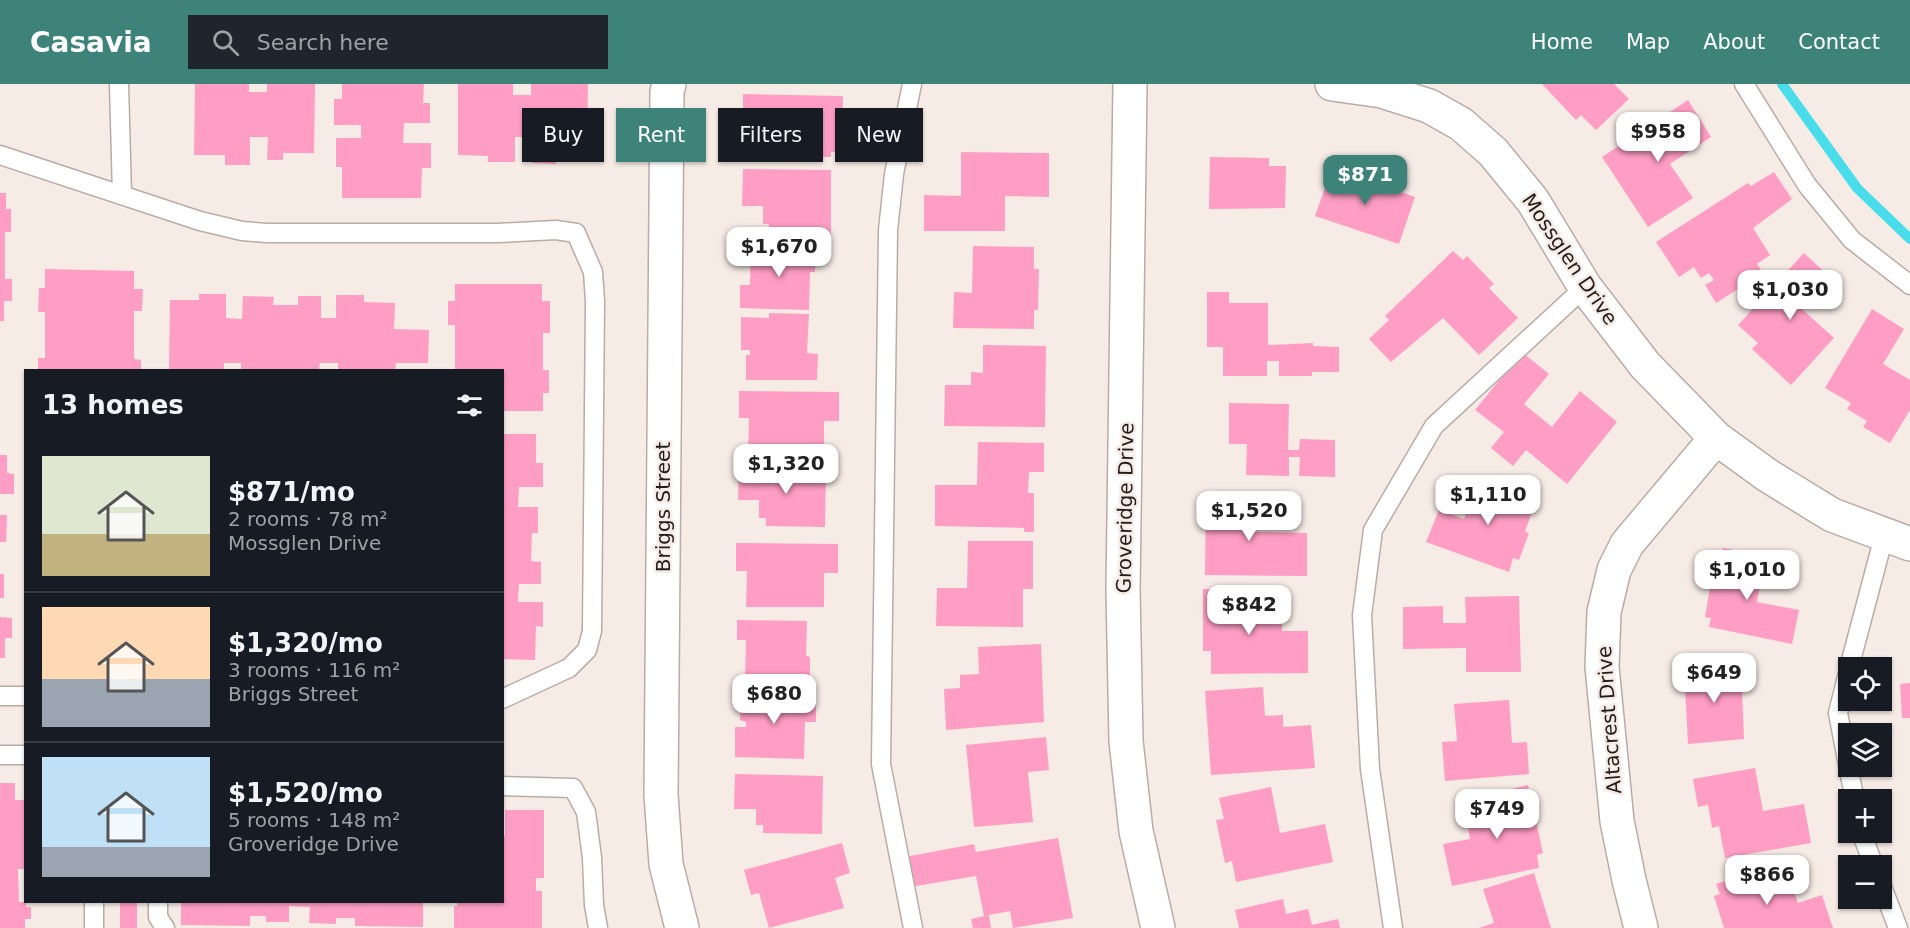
<!DOCTYPE html>
<html lang="en">
<head>
<meta charset="utf-8">
<style>
  :root { --surface:#171b24; --page:#20242c; --text:#f1f3f6; --muted:#9ea1a6; --line:#363941; --accent:#3d837a }
  body { margin:0; font-family:"DejaVu Sans",sans-serif; background:var(--page); color:var(--text); height:100vh; display:flex; flex-direction:column; font-size:22px; white-space:nowrap }
  * { box-sizing:border-box; margin:0 }
  p { font-size:20px; color:var(--muted) }
  .icon { flex:none; width:33px; height:33px; fill:none; stroke:currentColor; stroke-width:2; stroke-linecap:round; stroke-linejoin:round }
  .map { position:relative; flex:1; overflow:hidden }
  .panel { position:absolute; left:24px; top:285px; width:480px; height:534px; display:flex; flex-direction:column; background:var(--surface); border-radius:0px; box-shadow:0 2px 4px #0004 }
  .panel>* { flex:none }
  .top-card { position:absolute; left:522px; top:24px; width:570px; height:54px; display:flex; gap:12px }
  .buttons { position:absolute; left:1838px; top:573px; display:grid; gap:12px }
  .buttons a { display:grid; place-items:center; width:54px; height:54px; border-radius:0px; background:var(--surface); box-shadow:0 2px 4px #0004; font-size:30px }
  .price { position:absolute; translate:-50% -51px; padding:0 14px; border-radius:12px; background:#fff; color:#222; font-size:20px; line-height:39px; filter:drop-shadow(0 2px 3px #0008) }
  .price::after { content:''; position:absolute; left:50%; top:36px; width:18px; height:14px; margin-left:-9px; background:inherit; clip-path:polygon(0 0,100% 0,50% 100%) }
  .price.selected { background:var(--accent); color:#fff }
  ul { padding:0; list-style:none }
  li { display:flex; align-items:center; gap:18px; height:150px; padding:0 18px }
  li+li { border-top:2px solid var(--line) }
  li span { display:grid; place-items:center; flex:none; width:168px; height:120px; border-radius:0px; color:#555 }
  li>.icon { margin-inline-start:auto }
  span .icon { width:72px; height:72px; fill:#fffc; stroke-width:1 }
  li b { font-size:26px }
  h2 { display:flex; justify-content:space-between; align-items:center; height:72px; padding:0 18px; font-size:26px }
  .tag { padding:0 21px; border-radius:0px; background:var(--surface); box-shadow:0 2px 4px #0004; font-size:21px; line-height:54px }
  .tag.selected { background:var(--accent); color:#fff }
  header { display:flex; align-items:center; gap:36px; box-sizing:border-box; height:84px; padding:0 30px; background:var(--accent); color:#fff }
  header strong { font-size:28px }
  nav { display:flex; gap:33px; margin-inline-start:auto; font-size:21px }
  .search { width:420px; height:54px; background:var(--page); display:flex; align-items:center; gap:15px; box-sizing:border-box; padding:0 21px; border-radius:0px; color:var(--muted); font-size:22px }
  .map>svg:first-child { display:block }
  .lines { fill:none; stroke-linecap:round; stroke-linejoin:round }
  .stream { stroke:#49ddeb; stroke-width:10 }
  .building { fill:#ff9ec4 }
  .lane-casing { stroke:#b7ada6; stroke-width:21 }
  .street-casing { stroke:#b7ada6; stroke-width:36 }
  .secondary-casing { stroke:#b7ada6; stroke-width:36 }
  .lane { stroke:#fff; stroke-width:18 }
  .street { stroke:#fff; stroke-width:33 }
  .secondary { stroke:#fff; stroke-width:33 }
  .labels { text-anchor:middle; dominant-baseline:central; stroke-width:5; stroke-linejoin:round; paint-order:stroke }
  .street-label { font-size:20px; fill:#211d1b; stroke:#f6ebe5 }
</style>
</head>
<body>
<header>
<strong>Casavia</strong>
<div class="search"><svg class="icon" aria-label="search" viewBox="0 0 24 24"><circle cx="10" cy="10" r="6"/><path d="M15 15l6 6"/></svg>Search here</div>
<nav><a>Home</a><a>Map</a><a>About</a><a>Contact</a></nav>
</header>
<div class="map">
<svg width="1910" height="844" viewBox="0 0 1910 844">
  <rect width="100%" height="100%" fill="#f6ebe5"/>
  <g class="lines">
    <path class="stream" d="M1782 0 1857 104 1910 155"/>
  </g>
  <path class="building" d="M195 0H249V8H267V0H315L314 69H283V76H267L268 53H250V81H225V71H194Z
    M342 0H424L423 19H430V39H404L403 59H431V84H422L421 114H342V83H336V54H361V41H334V15H342Z
    M458 0H513V11H531V0H588L587 72H556V80L532 79V53H515V78H488V72L458 71Z
    M1542 0H1614L1629 15 1596 46 1581 31 1576 36Z
    M743 10 843 12 842 68H831V73L752 72V37H743Z
    M1688 16 1711 53 1670 80 1693 114 1648 143 1602 73Z
    M961 68 1049 69V113L1005 112V147H924V111L961 112Z
    M1210 73 1269 74V82H1286L1285 124 1209 125Z
    M1332 84 1415 113 1399 160 1315 132Z
    M743 85 831 86V151H769V140H763V122H742Z
    M1774 88 1792 115 1753 144 1770 171 1757 180 1763 189 1716 219 1705 201 1714 196 1709 189 1701 194 1694 183 1679 193 1656 158 1748 99 1751 102Z
    M0 109H6V125H11V148H5V195H12V217H4V237H0Z
    M751 161 816 162 815 188H810L809 226 740 224V201H750Z
    M973 162 1034 163V185H1039L1038 226H1034V245L953 244 954 208 972 209Z
    M1453 167 1463 176 1467 172 1494 200 1489 204 1518 234 1479 271 1443 234 1391 278 1369 255 1389 236 1385 232Z
    M1804 169 1832 195 1803 226 1834 254 1791 301 1752 265 1758 259 1738 241Z
    M45 185 134 187V205H143L142 227H134V275L141 276V286H38V274H45V228H38L39 204H45Z
    M455 200H542V217H550V249H543V286H549V309H543V327H502V286H455V241H448V217H455Z
    M1207 208H1229V219H1268V261L1313 259V262L1339 263V288H1312V292H1279V277H1267V292H1223V263H1207Z
    M199 210H226V234L242 235 243 212 274 213 273 221H298V212H321V234H336V211H364V218L395 219 394 245 429 246 428 279H396L395 286H338V279H320L319 286H241V279H224V286H169L170 216H199Z
    M1872 225 1904 245 1883 280 1910 296V326L1890 359 1863 343 1867 337 1847 325 1851 319 1825 304Z
    M769 229 809 230 807 269 818 270 817 296H746V271H750V266H741V233L769 234Z
    M983 261 1046 262 1045 343 944 342 945 301H971V288L983 289Z
    M1522 268 1549 290 1524 320 1552 343 1580 307 1617 338 1567 400 1526 366 1513 382 1491 364 1504 348 1475 326Z
    M739 307 839 308V337H824V372H748L749 334H739Z
    M1229 319 1289 320 1288 366H1299L1300 355 1335 356V393L1299 392 1300 373H1289V392L1246 391 1247 360H1229Z
    M502 350H536V379H543V403H519L518 423H538V449H532L531 477 541 478V500H519L518 518H543V543L536 542 535 576 502 575Z
    M978 358 1044 359V388H1029L1028 409H1034V448H1024V444L935 442V401H977Z
    M0 371H7V389L14 390V410H0Z
    M739 383 826 384 825 443 766 442V434H759V416H738Z
    M1496 395 1538 410 1525 448 1529 449 1519 476 1513 474 1509 488 1426 458 1439 426 1464 435 1476 403 1491 408Z
    M1206 411 1256 412 1255 448 1307 449V492L1205 491Z
    M0 431H7L6 458H0Z
    M968 457H1033V505H1023V543L936 542 937 504H967Z
    M736 459 838 460V489H824V523H746L747 487H736Z
    M1723 464 1766 472 1757 518 1799 526 1792 560 1709 543 1711 534 1705 533 1708 515 1712 492 1718 493Z
    M0 490H4V514H0Z
    M1203 505H1259V530H1282V547H1308V589L1211 590V567H1203Z
    M1519 512 1521 588H1466V564L1403 565V523L1443 522V539H1466L1465 513Z
    M0 533 12 534V554H5V574H0Z
    M737 536 807 537 806 572 810 573V598L745 597 746 556H737Z
    M1041 560 1044 638 946 646 944 605 960 604V591L979 590 978 563Z
    M1741 581 1744 655 1688 660 1684 584Z
    M1910 599V634H1902L1900 600Z
    M1263 603 1265 632 1283 631V643L1311 641 1315 684 1211 691 1205 607Z
    M741 609 816 611V638H805L804 675 735 673V643H746V638L740 636Z
    M1509 616 1512 659 1527 658 1529 690 1445 697 1442 658 1457 657 1454 620Z
    M1046 653 1049 686 1028 688 1033 738 974 743 966 661Z
    M1755 684 1763 727 1804 720 1811 759 1725 774 1719 742 1712 744 1708 721 1698 723 1693 695Z
    M735 690 823 692 822 750 763 749V741H756V725H734Z
    M0 699H15V716H26V785H18L19 818H26V823H31V835H25V844H0Z
    M1528 701 1543 769 1537 771 1539 784 1452 802 1443 760 1470 755 1467 737 1483 734 1478 713Z
    M1271 703 1280 749 1325 740 1333 778 1236 798 1232 777 1225 779 1216 736 1224 735 1219 714Z
    M505 726H544V794H536V807H542V844H454V822H457V818H502V752H505Z
    M1058 754 1073 834 1013 844 1010 827 989 831 991 844H973L971 835 984 832 976 792 910 803 905 773 974 760 976 768Z
    M842 759 850 789 835 794 844 824 769 844 759 809 751 811 744 786Z
    M1766 784 1775 811 1793 805 1798 819 1822 811 1833 844H1724L1714 812 1720 810 1716 800Z
    M1534 789 1551 844H1479L1494 839 1483 805Z
    M1283 815 1286 830 1308 825 1312 841 1338 835 1340 844H1239L1235 826Z
    M120 818H137V844H120Z
    M181 818H423V843L355 842V834H336V840L309 839 310 823 289 822V838H266V832H250V842L181 841Z"/>
  <g class="lines">
    <defs>
      <path id="lane" d="M119 0 122 111
        M912 0 894 90 888 146 881 680 913 844
        M1744 0 1807 101 1852 156 1910 201
        M0 71 200 137 242 147 267 149H498L556 146 576 149 593 188 595 217 592 547 587 566 569 584 502 615
        M1849 584 1884 452
        M1848 589 1838 629 1848 681
        M0 612H26
        M0 671H26
        M1848 682 1855 716
        M502 702 573 704 586 728 592 774 594 821 598 844
        M1861 748 1874 782
        M1881 800 1898 844
        M158 818V833L165 844
        M94 844V818
        M1393 844 1370 685 1362 531 1373 446 1434 342 1585 203"/>
      <path id="street" d="M1130 0 1123 506 1126 657 1136 747 1158 844
        M1332 0 1382 7 1429 22 1461 40 1493 68 1533 117 1585 203 1645 281 1716 354 1767 391 1832 431 1910 460
        M1641 844 1629 796 1617 737 1602 583 1604 528 1614 486 1627 460 1716 354"/>
      <path id="secondary" d="M669 0 667 8 661 711 666 780 682 844"/>
    </defs>
    <use href="#lane" class="lane-casing"/>
    <use href="#street" class="street-casing"/>
    <use href="#secondary" class="secondary-casing"/>
    <use href="#lane" class="lane"/>
    <use href="#street" class="street"/>
    <use href="#secondary" class="secondary"/>
  </g>
  <g class="labels">
    <g class="street-label">
      <text transform="translate(1570 175) rotate(56)">Mossglen Drive</text>
      <text transform="translate(663 423) rotate(-90)">Briggs Street</text>
      <text transform="translate(1125 424) rotate(-89)">Groveridge Drive</text>
      <text transform="translate(1609 636) rotate(-94)">Altacrest Drive</text>
    </g>
  </g>
</svg>
<div class="buttons">
<a><svg class="icon" aria-label="locate" viewBox="0 0 24 24"><circle cx="12" cy="12" r="6"/><path d="M12 2v4M12 18v4M2 12h4M18 12h4"/></svg></a>
<a><svg class="icon" aria-label="layers" viewBox="0 0 24 24"><path d="M12 4l9 5-9 5-9-5zM3 14l9 5 9-5"/></svg></a>
<a>+</a>
<a>−</a>
</div>
<b class="price" style="left:1658px;top:79px">$958</b>
<b class="price selected" style="left:1365px;top:122px">$871</b>
<b class="price" style="left:779px;top:194px">$1,670</b>
<b class="price" style="left:1790px;top:237px">$1,030</b>
<b class="price" style="left:786px;top:411px">$1,320</b>
<b class="price" style="left:1488px;top:442px">$1,110</b>
<b class="price" style="left:1249px;top:458px">$1,520</b>
<b class="price" style="left:1747px;top:517px">$1,010</b>
<b class="price" style="left:1249px;top:552px">$842</b>
<b class="price" style="left:1714px;top:620px">$649</b>
<b class="price" style="left:774px;top:641px">$680</b>
<b class="price" style="left:1497px;top:756px">$749</b>
<b class="price" style="left:1767px;top:822px">$866</b>
<div class="top-card">
<a class="tag">Buy</a>
<a class="tag selected">Rent</a>
<a class="tag">Filters</a>
<a class="tag">New</a>
</div>
<section class="panel">
<h2>13 homes<svg class="icon" aria-label="filters" viewBox="0 0 24 24"><path d="M4 7h16M4 17h16"/><circle cx="9" cy="7" r="2"/><circle cx="15" cy="17" r="2"/></svg></h2>
<ul>
<li><span style="background:linear-gradient(#dfe7d0 65%,#c2b280 0)"><svg class="icon" aria-label="home" viewBox="0 0 24 24"><path d="M3 11l9-7 9 7M6 9v11h12V9"/></svg></span><div><b>$871/mo</b><p>2 rooms · 78 m²</p><p>Mossglen Drive</p></div></li>
<li><span style="background:linear-gradient(#ffd9b3 60%,#9aa5b1 0)"><svg class="icon" aria-label="home" viewBox="0 0 24 24"><path d="M3 11l9-7 9 7M6 9v11h12V9"/></svg></span><div><b>$1,320/mo</b><p>3 rooms · 116 m²</p><p>Briggs Street</p></div></li>
<li><span style="background:linear-gradient(#bfe0f5 75%,#9aa5b1 0)"><svg class="icon" aria-label="home" viewBox="0 0 24 24"><path d="M3 11l9-7 9 7M6 9v11h12V9"/></svg></span><div><b>$1,520/mo</b><p>5 rooms · 148 m²</p><p>Groveridge Drive</p></div></li>
</ul>
</section>
</div>
</body>
</html>
